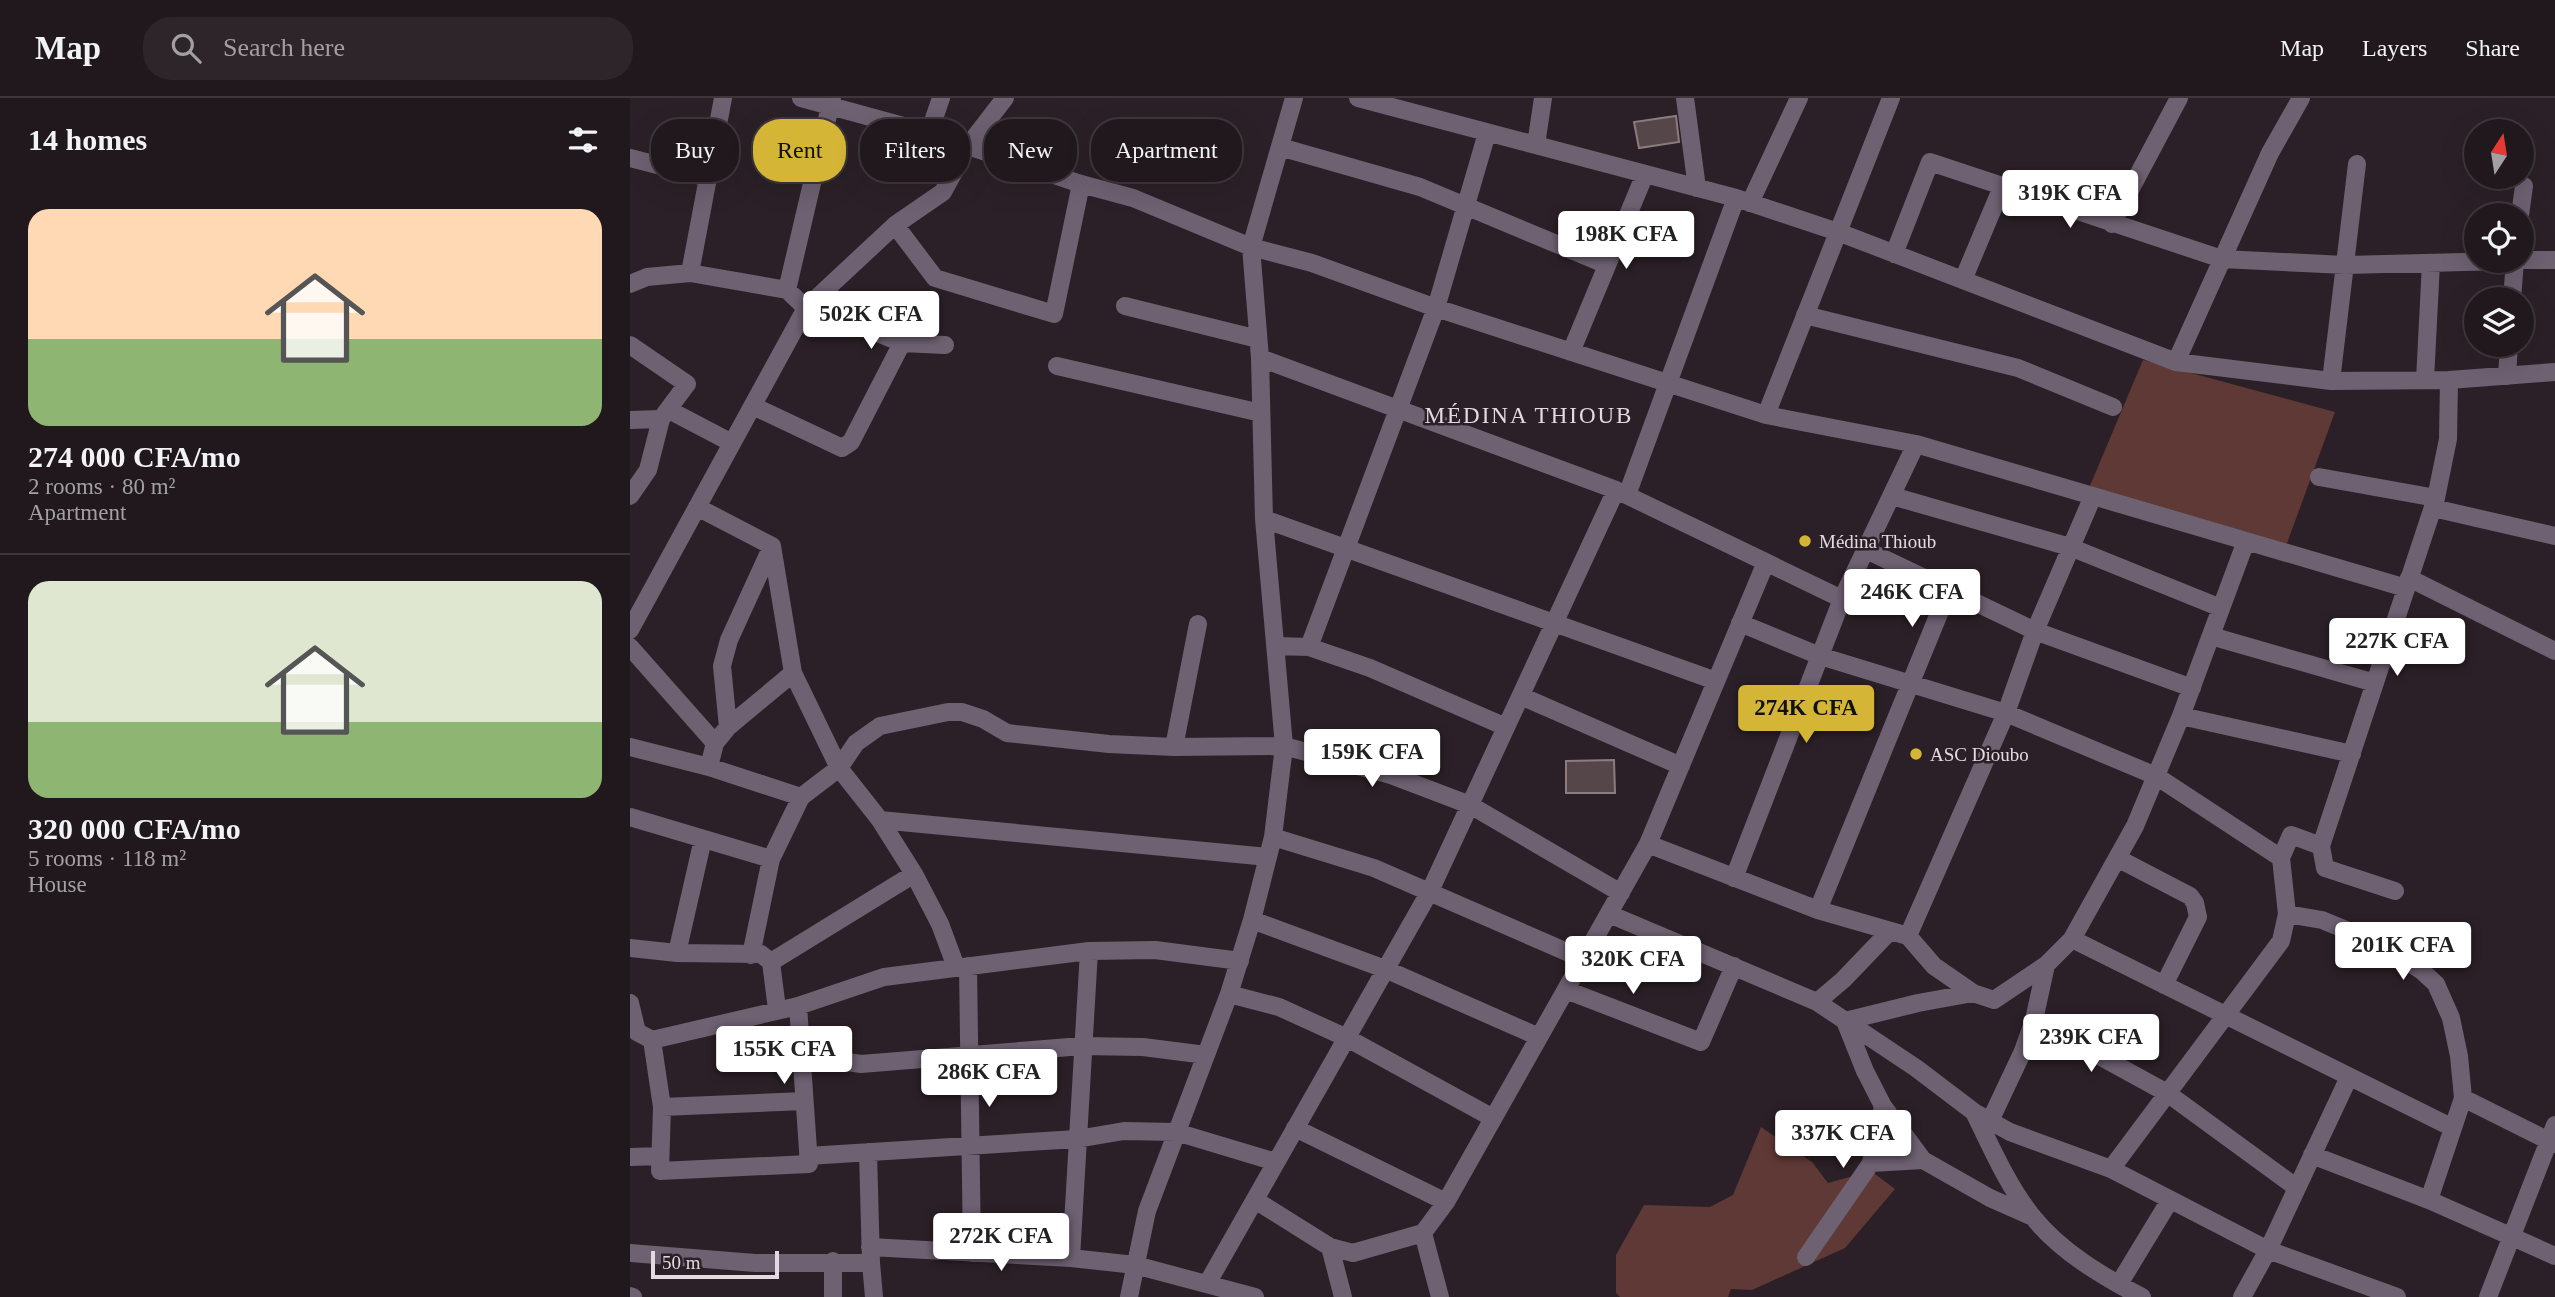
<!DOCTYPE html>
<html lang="en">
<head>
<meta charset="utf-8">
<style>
  :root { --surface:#20181d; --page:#2d252a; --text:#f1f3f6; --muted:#a2a0a4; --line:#3d373b; --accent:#d4b535 }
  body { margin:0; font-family:Georgia,serif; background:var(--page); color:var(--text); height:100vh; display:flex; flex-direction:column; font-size:26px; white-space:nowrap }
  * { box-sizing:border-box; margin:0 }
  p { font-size:23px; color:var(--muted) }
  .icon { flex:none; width:38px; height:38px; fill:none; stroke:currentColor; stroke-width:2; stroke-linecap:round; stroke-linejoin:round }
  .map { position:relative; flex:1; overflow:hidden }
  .panel { display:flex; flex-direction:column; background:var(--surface); width:630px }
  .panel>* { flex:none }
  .banner { position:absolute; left:21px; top:21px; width:665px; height:63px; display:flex; gap:14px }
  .needle { width:46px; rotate:12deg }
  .tools { position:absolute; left:1834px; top:21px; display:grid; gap:14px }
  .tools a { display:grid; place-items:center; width:70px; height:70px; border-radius:50%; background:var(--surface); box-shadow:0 7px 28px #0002,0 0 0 2px var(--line); font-size:35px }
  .scale { position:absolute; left:21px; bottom:18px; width:128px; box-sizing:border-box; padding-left:7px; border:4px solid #e2dadf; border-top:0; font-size:19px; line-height:24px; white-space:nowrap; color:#e2dadf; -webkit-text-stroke:5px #2b2027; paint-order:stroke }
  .price { position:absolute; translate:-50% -60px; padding:0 16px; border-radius:7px; background:#fff; color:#222; font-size:23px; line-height:46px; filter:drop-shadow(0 2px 4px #0008) }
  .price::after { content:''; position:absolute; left:50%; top:42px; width:21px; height:16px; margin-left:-10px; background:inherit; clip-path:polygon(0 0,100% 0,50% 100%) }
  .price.current { background:var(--accent); color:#111 }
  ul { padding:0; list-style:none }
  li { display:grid; align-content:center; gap:14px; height:371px; padding:0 28px }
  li+li { border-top:2px solid var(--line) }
  li span { display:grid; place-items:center; height:217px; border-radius:21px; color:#555 }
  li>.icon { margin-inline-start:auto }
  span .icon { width:126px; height:126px; fill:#fffc; stroke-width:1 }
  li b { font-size:30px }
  h2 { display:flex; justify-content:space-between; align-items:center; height:84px; padding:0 28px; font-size:30px }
  .chip { padding:0 24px; border-radius:28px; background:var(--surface); box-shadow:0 7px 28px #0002,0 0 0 2px var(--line); font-size:24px; line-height:63px }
  .chip.current { background:var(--accent); color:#111 }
  header { display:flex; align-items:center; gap:42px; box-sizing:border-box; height:98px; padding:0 35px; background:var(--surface); border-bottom:2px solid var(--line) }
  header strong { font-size:33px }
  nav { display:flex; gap:38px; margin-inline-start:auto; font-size:24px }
  .search { width:490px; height:63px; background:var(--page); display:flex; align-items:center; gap:18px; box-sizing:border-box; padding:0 24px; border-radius:28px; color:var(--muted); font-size:26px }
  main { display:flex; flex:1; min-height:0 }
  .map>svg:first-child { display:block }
  .green { fill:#5f3935 }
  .building { fill:#554649; stroke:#8c7c7f; stroke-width:2 }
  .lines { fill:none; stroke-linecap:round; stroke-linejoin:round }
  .minor { stroke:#6e6172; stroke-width:18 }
  .poi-dot { fill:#d4b535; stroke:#2b2027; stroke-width:2.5 }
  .labels { text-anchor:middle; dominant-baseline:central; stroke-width:5; stroke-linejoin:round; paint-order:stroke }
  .poi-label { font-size:19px; fill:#e2dadf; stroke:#2b2027; text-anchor:start }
  .quarter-label { font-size:23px; letter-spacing:2px; fill:#e2dadf; stroke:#2b2027 }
</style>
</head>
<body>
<header>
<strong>Map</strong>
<div class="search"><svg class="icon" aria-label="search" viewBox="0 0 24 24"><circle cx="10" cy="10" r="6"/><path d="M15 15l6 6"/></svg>Search here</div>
<nav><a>Map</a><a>Layers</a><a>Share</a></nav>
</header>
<main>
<section class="panel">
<h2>14 homes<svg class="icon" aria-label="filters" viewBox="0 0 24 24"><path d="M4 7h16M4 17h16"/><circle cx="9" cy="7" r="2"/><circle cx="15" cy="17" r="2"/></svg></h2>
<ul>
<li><span style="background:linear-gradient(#ffd9b3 60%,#8fb573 0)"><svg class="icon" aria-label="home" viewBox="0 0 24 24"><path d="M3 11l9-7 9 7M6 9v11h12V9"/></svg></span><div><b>274 000 CFA/mo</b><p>2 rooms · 80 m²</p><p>Apartment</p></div></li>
<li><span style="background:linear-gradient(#dfe7d0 65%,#8fb573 0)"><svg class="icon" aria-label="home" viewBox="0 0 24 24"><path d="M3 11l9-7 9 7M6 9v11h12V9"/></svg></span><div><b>320 000 CFA/mo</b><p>5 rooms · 118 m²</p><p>House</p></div></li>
</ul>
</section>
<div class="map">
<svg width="1925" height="1199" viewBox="0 0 1925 1199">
  <rect width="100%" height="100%" fill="#2b2027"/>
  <path class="green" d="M1513 262 1705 314 1656 448 1459 390Z
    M1131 1029 1182 1064 1198 1085 1241 1073 1265 1091 1215 1150 1122 1192 1101 1191 1098 1199H990L986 1195V1157L1014 1107 1080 1109 1103 1097Z"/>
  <path class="building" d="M1046 18 1049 44 1009 50 1004 24Z
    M984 662 985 695H936V663Z"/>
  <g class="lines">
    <path class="minor" d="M171 0 299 35 451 86 503 100 621 149 682 165 806 210 1136 317 1286 346 1776 490
      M728 0 1106 100 1208 134 1546 264 1701 283 1819 282 1925 274
      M1055 0 1067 90
      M299 35 311 0
      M906 47 913 0
      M650 49 790 89 977 167
      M0 60 78 80
      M1120 105 1169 0
      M1890 117 1894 88
      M1482 126 1549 0
      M265 127 305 180 424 216 451 86
      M1264 156 1300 64 1592 161 1715 167 1875 163
      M1892 162H1925
      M60 175 93 0
      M1333 182 1372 89
      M0 186 17 179 60 175 157 192 176 210
      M157 192 202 0
      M1882 201 1885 163
      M184 203 225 226 272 245 315 247
      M495 208 628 241
      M1175 217 1388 270 1483 309
      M0 247 57 286 31 321 18 372 0 398
      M941 254 1015 76
      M630 260 986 392 1212 501
      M1546 264 1640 55 1671 0
      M427 268 631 315
      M1877 278 1879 247
      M1795 282 1801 165
      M1701 283 1727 66
      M123 308 212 350 221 344 272 245
      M39 312 102 345
      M1136 317 1261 0
      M0 322 31 321
      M1689 379 1806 400
      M997 397 1106 100
      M1262 398 1440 449 1591 510
      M67 409 142 448
      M1803 410 1925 438
      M634 421 1086 583
      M142 448 163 575 209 670 250 722 284 776 310 826 326 869
      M1236 452 1405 533 1562 590
      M1779 480 1925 553
      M1110 525 1190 558 1376 615 1526 678 1651 760
      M0 532 176 210 265 127 313 94 338 48 375 0
      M1581 538 1745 585
      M646 548 679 549 740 570 876 629
      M0 549 85 645
      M679 549 806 210 857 35
      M891 598 1051 668
      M1551 618 1722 656
      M98 629 92 568 99 542 142 448
      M0 649 79 669 171 699
      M544 649 568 526
      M79 669 85 645 98 629 163 575
      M0 719 141 761
      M250 722 638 759
      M643 739 744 770 953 861
      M1018 746 1188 812 1278 838 1304 868 1343 895 1364 902 1416 867 1442 841 1505 728 1551 618 1616 443
      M1487 760 1560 798 1565 805 1568 819 1534 887
      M1104 780 1212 501 1286 346
      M1765 793 1695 770 1691 748 1806 400 1818 341 1819 282
      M1188 812 1319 491
      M979 816 1187 904 1286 970 1344 1014 1380 1034 1481 1071 1638 1152 1767 1199
      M1657 816 1692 822 1748 845 1792 873 1806 886 1821 920 1829 958 1833 1000 1799 1102 1682 1057
      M622 822 755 871 909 939
      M1278 838 1376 615 1405 533 1463 398
      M1442 841 1823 1030
      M0 850 47 855 131 856 141 864 147 911
      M47 855 73 741
      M121 857 141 761 171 699 209 670 226 645 250 628 318 614H332L353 621 377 635 479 646 544 649 654 648 761 677 840 707 991 795
      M141 864 284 776
      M338 868 342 1155
      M936 892 1071 944 1104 868
      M1343 895 1288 905 1215 923 1235 973 1253 1008 1293 1062 1360 1100 1403 1119
      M599 896 649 909 717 940 863 1020
      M1187 904 1213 882 1260 833
      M0 905 7 934 22 942 168 908 254 879 459 853 525 852 610 863
      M1404 922 1537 995 1667 1090
      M22 942 32 1009 30 1073 179 1066 168 908
      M171 957 231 966 452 948 513 949 576 957
      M1833 1000 1925 1046
      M32 1009 174 1003
      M1344 1014C1361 1049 1378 1088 1402 1118 1431 1154 1472 1178 1512 1199
      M1360 1023 1393 953 1404 922 1416 867
      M665 1030 816 1104
      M238 1054 241 1165 244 1199
      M178 1058 447 1041 494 1033 546 1034 646 1064
      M0 1059 30 1058
      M1241 1065 1253 1008
      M1481 1071 1651 843 1657 816 1651 760 1661 737 1691 748
      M625 1102 700 1149 723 1155 793 1135 816 1104 1018 746 1136 464
      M1799 1102 1925 1158
      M793 1135 810 1199
      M240 1149 441 1160 505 1167 625 1199
      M700 1149 713 1199
      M0 1155 125 1165H241
      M1176 1159 1241 1065 1293 1062
      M441 1160 459 853
      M203 1163V1199
      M577 1186 800 793 986 392
      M1489 1186 1540 1102
      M0 1198 3 1199
      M499 1199 517 1113 599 896 622 822 643 739 654 648 634 421 630 260 621 149 664 0
      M1612 1199 1638 1152 1719 979
      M1858 1199 1925 1027"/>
  </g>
  <g class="poi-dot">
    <circle cx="1175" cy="443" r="7"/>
    <circle cx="1286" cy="656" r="7"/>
  </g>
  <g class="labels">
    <g class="poi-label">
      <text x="1189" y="443">Médina Thioub</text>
      <text x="1300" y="656">ASC Dioubo</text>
    </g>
    <g class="quarter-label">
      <text x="899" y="317">MÉDINA THIOUB</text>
    </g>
  </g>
</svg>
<div class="tools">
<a><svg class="needle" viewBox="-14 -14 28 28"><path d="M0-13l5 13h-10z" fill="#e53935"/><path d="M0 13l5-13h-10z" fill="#a2a0a4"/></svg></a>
<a><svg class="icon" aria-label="locate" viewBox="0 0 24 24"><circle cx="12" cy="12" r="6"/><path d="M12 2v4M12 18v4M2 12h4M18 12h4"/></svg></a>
<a><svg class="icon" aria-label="layers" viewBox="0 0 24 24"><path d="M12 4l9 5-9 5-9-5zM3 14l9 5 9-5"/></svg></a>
</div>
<div class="scale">50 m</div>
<b class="price" style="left:1440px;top:132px">319K CFA</b>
<b class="price" style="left:996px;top:173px">198K CFA</b>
<b class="price" style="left:241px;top:253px">502K CFA</b>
<b class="price" style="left:1282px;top:531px">246K CFA</b>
<b class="price" style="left:1767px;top:580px">227K CFA</b>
<b class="price current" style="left:1176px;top:647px">274K CFA</b>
<b class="price" style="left:742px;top:691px">159K CFA</b>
<b class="price" style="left:1773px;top:884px">201K CFA</b>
<b class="price" style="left:1003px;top:898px">320K CFA</b>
<b class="price" style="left:1461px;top:976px">239K CFA</b>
<b class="price" style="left:154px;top:988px">155K CFA</b>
<b class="price" style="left:359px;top:1011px">286K CFA</b>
<b class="price" style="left:1213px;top:1072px">337K CFA</b>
<b class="price" style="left:371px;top:1175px">272K CFA</b>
<div class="banner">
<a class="chip">Buy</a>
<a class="chip current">Rent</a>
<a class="chip">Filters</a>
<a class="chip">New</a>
<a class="chip">Apartment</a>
</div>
</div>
</main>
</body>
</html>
